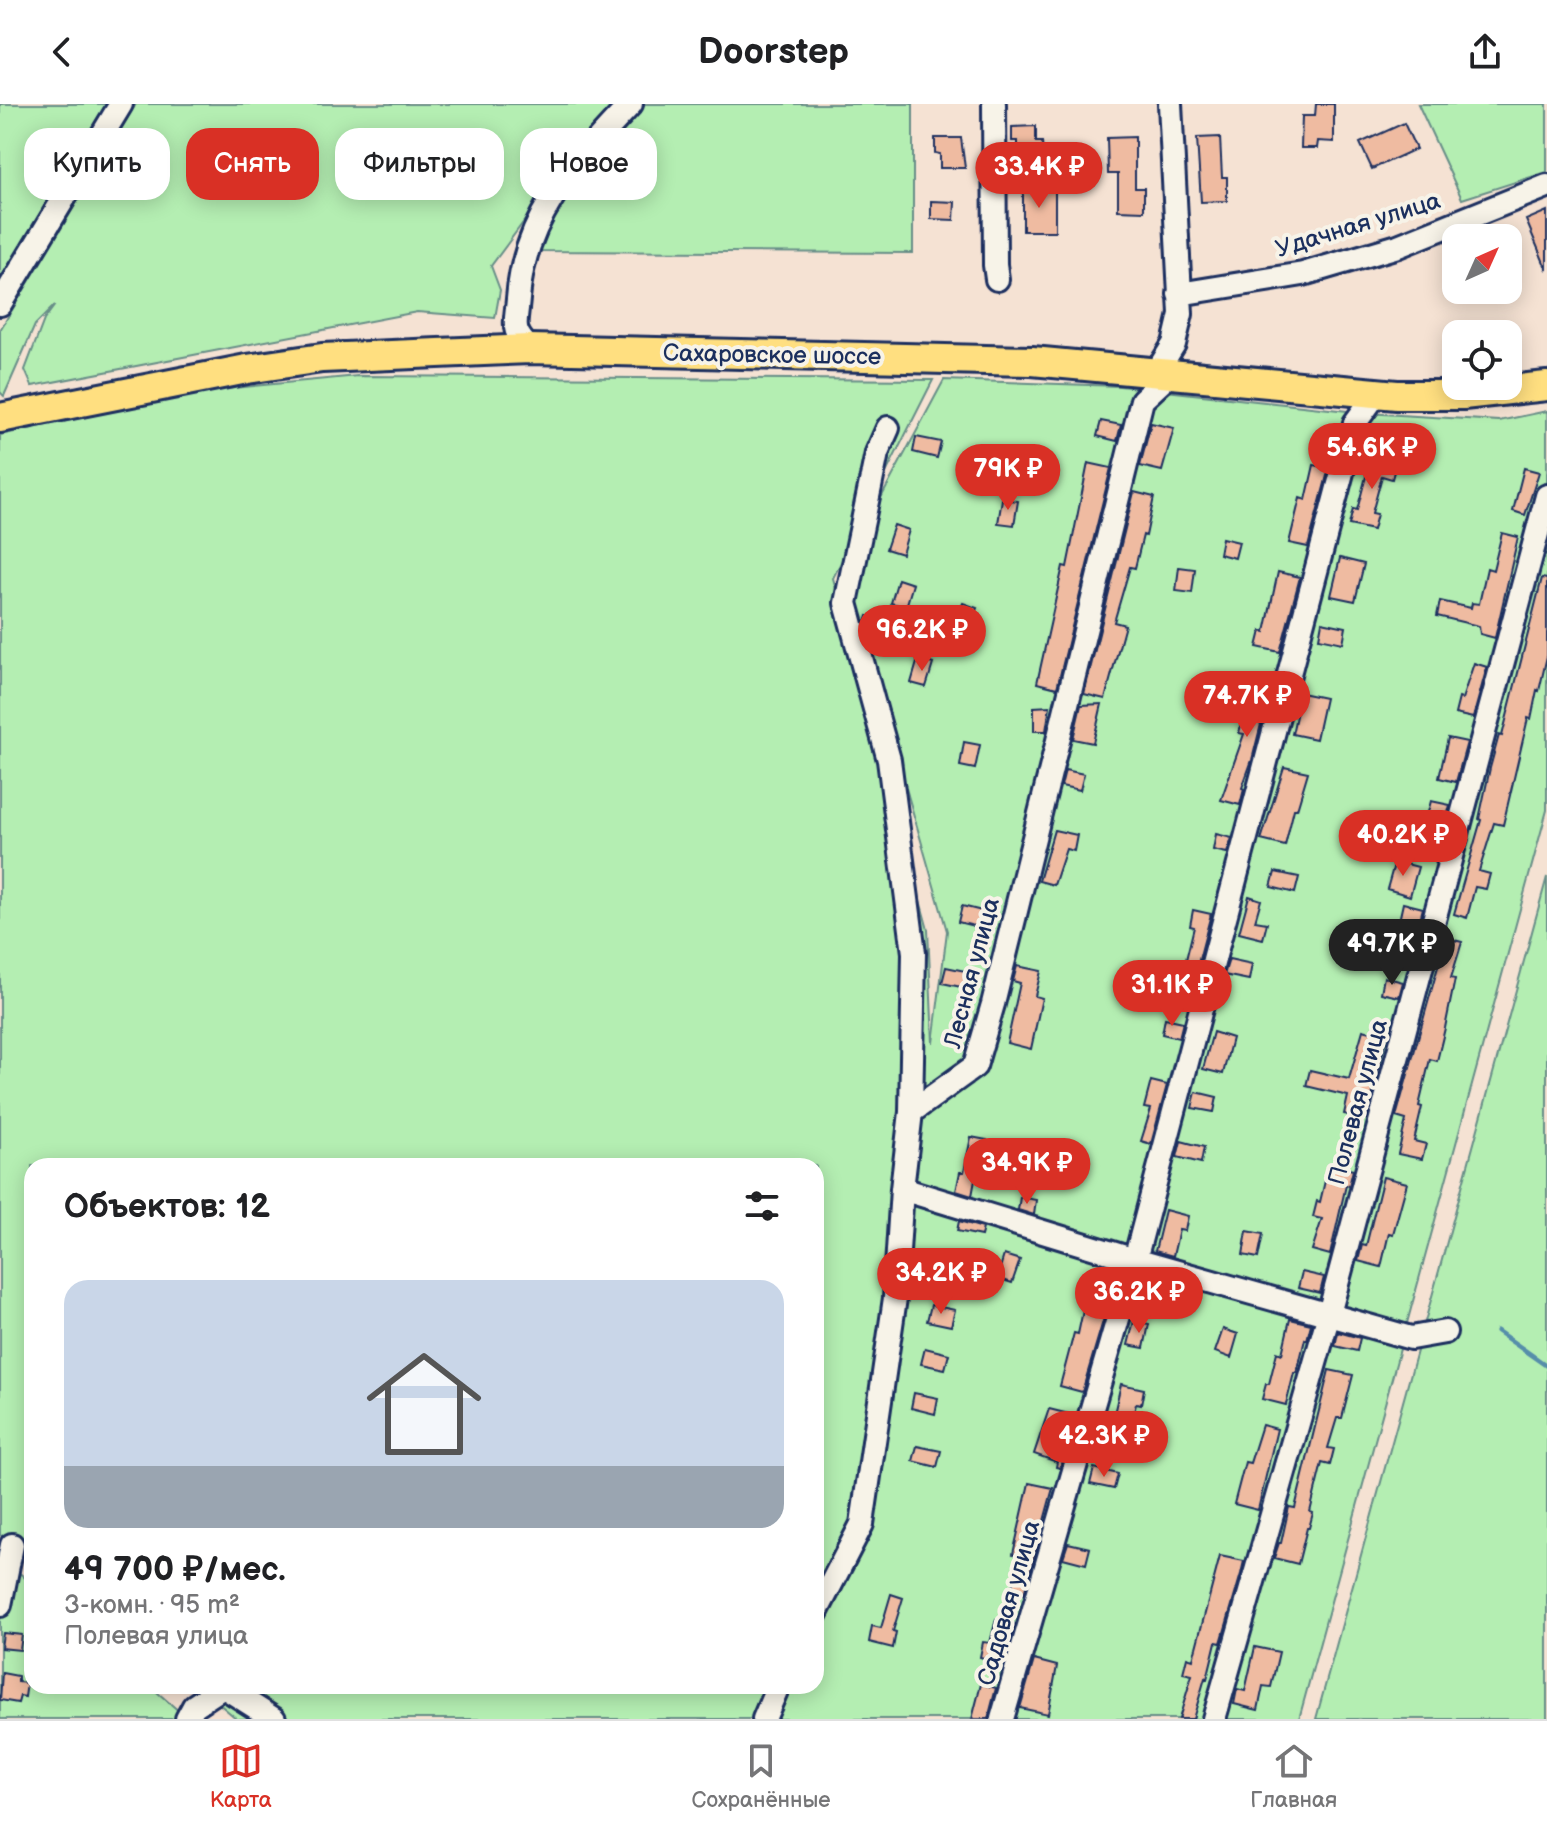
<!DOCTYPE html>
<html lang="ru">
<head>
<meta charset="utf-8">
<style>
  :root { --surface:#fff; --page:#f6f6f6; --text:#202124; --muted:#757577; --line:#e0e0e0; --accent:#d93025 }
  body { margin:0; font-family:"Balsamiq Sans",sans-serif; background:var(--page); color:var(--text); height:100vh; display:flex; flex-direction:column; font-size:30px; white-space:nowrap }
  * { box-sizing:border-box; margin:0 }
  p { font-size:26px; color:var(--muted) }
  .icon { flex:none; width:44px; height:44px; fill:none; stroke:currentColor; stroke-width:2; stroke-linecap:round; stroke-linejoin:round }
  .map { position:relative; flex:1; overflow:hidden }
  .side { position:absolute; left:24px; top:1054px; width:800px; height:536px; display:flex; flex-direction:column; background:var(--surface); border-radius:24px; box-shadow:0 4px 20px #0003 }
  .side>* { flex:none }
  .banner { position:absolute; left:24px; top:24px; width:800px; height:72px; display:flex; gap:16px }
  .needle { width:52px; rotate:45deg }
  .tools { position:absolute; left:1442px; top:120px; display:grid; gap:16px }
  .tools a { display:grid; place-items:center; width:80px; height:80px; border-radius:16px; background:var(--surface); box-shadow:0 4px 20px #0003; font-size:40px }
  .price { position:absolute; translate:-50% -68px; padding:0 18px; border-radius:28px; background:var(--accent); color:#fff; font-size:26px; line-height:52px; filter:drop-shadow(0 2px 4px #0008) }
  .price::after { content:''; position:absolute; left:50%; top:48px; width:24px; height:18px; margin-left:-12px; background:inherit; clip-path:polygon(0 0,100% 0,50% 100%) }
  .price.on { background:#222; color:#fff }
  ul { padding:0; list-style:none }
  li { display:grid; align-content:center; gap:16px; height:424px; padding:0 40px }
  li span { display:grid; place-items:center; height:248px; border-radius:24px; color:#555 }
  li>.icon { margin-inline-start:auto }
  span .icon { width:144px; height:144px; fill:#fffc; stroke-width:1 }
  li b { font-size:34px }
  h2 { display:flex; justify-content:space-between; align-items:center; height:96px; padding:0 40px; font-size:34px }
  .chip { padding:0 28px; border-radius:24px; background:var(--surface); box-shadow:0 4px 20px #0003; font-size:28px; line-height:72px }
  .chip.on { background:var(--accent); color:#fff }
  header { display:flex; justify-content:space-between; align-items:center; height:104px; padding:0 40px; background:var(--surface); font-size:36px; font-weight:700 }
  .dock { display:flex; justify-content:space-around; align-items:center; height:112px; border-top:2px solid var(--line); background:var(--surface); font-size:22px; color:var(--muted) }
  .dock a { display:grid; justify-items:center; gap:4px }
  .dock .on { color:var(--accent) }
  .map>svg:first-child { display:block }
  .green { fill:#b4eeb2; stroke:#688e88; stroke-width:2 }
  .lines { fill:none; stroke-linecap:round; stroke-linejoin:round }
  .stream { stroke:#578eaa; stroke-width:5 }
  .building { fill:#efbba1; stroke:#1b2f5e; stroke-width:2 }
  .minor-casing { stroke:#1b2f5e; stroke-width:28 }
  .major-casing { stroke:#1b2f5e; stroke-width:34 }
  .minor { stroke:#f7f3e8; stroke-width:22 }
  .major { stroke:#ffdf80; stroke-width:28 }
  .labels { text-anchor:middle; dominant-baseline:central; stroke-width:8; stroke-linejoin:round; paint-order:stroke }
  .street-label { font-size:24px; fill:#1b2f5e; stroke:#f7f3e8 }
</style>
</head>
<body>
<header><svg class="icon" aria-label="back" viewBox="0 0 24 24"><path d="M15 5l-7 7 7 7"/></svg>Doorstep<svg class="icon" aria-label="share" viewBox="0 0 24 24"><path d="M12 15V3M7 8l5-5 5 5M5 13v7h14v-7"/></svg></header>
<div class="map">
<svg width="1547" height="1615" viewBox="0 0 1547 1615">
  <rect width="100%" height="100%" fill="#f5e2d3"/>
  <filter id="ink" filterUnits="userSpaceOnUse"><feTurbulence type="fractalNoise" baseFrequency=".0125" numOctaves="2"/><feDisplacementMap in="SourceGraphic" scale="16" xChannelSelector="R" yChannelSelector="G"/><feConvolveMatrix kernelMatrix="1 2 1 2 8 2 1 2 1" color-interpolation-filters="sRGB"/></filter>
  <g filter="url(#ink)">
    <path class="green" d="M0 0H106L0 176Z
      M136 0H619L570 55 491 162 500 186 495 214 417 208 32 282 25 266 44 216 55 201 35 221 4 292 0 288V226Z
      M644 0H913V149L533 147 564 91Z
      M1418 0H1547V68L1462 95Z
      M358 272 933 276 833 474 928 826 933 939 947 827 843 465 944 276 1120 282 1366 309 1499 317 1547 307V706L1299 1615H769L786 1582H816V1526L833 1495 816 1513V1062H32V1453L0 1431V331L212 286Z
      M1547 773V1615H1316Z
      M0 1452 32 1480V1582H150L188 1615H0Z
      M198 1582H773L757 1615H237Z"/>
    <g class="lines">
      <path class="stream" d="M1497 1227 1547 1262"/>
    </g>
    <path class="building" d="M1316 0H1334V38L1318 37 1317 44H1301L1302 12H1315Z
      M1404 19 1416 45 1372 65 1360 39Z
      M1036 22V38H1042L1043 52H1018V37H1012V23Z
      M1135 33V84H1144V107L1118 106V70H1108L1107 34Z
      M1220 33 1222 73H1227V97L1201 98 1197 34Z
      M935 34H961L965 64H940V50L935 49Z
      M1023 86H1055V127H1023Z
      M931 97 955 98 954 116 931 115Z
      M1547 107V166L1526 116Z
      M1101 317 1121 321 1117 337 1097 332Z
      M1151 319 1174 324 1162 367 1140 362Z
      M916 333 941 338 937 354 913 348Z
      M1372 350 1397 356 1392 375 1382 372 1372 409 1377 410 1373 426 1349 421 1353 405 1357 406Z
      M1088 359 1111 364 1057 584 1037 579 1063 462 1067 463Z
      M1314 361 1329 364 1308 443 1289 439 1300 394 1306 396Z
      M1524 364 1539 368 1525 411 1513 407Z
      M1134 388 1154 393 1146 432 1143 431 1135 464 1130 463 1114 518 1125 521 1105 595 1084 590Z
      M1002 395 1018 397 1014 421 998 419Z
      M894 421 909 426 902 450 886 445Z
      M1502 429 1518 433 1495 534 1480 530 1479 522 1437 512 1440 497 1471 504 1472 499 1479 500 1487 464 1493 466Z
      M1222 434 1239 438 1235 454 1219 450Z
      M1340 454 1364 460 1355 497 1331 492Z
      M1179 463 1195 465 1192 489 1176 487Z
      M1278 468 1300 473 1280 548 1257 543 1261 527 1265 528Z
      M1542 474 1547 475V552L1539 587 1537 586 1531 615 1528 614 1503 721 1494 719 1479 767 1490 770 1486 785 1475 783 1467 814 1454 810 1481 716 1479 715 1490 664 1499 631 1502 632Z
      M898 475 913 480 906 503 891 499Z
      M963 499 977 504 970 521 956 516Z
      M868 512 891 518 888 534 869 529 866 519Z
      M1322 518 1346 523 1343 539 1319 534Z
      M918 555 933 560 926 583 911 579Z
      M1474 559 1487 563 1473 614 1455 610 1459 594 1462 595Z
      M1247 574 1271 580 1252 656 1242 684 1244 685 1240 701 1221 696 1244 630 1239 629 1248 591 1244 590Z
      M1301 589 1325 594 1316 635 1292 630Z
      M1102 600 1093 639 1073 635 1081 601Z
      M1050 602 1046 627H1034V603Z
      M1448 634 1467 638 1456 678 1439 674Z
      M964 638 980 641 975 665 960 662Z
      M1284 663 1308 668 1297 705H1294L1285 742 1261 736Z
      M1065 666 1084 670 1080 686 1061 682Z
      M1431 697 1450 701 1446 717 1427 712Z
      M1054 726 1077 731 1074 747 1066 745 1054 781 1039 777Z
      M1216 730 1232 734 1227 749 1213 746Z
      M1395 757 1418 763 1410 792 1387 785Z
      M1275 768 1299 773 1295 789 1271 783Z
      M1249 792 1261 796 1255 817 1267 819 1263 835 1239 829Z
      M1403 799 1423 804 1412 846 1388 840 1392 825 1397 826Z
      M962 802 986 808 982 824 958 818Z
      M1193 806 1211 810 1189 894 1173 891 1177 875 1181 876 1194 823 1190 822Z
      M1446 834 1462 838 1451 874 1455 875 1445 924 1437 957 1430 955 1419 1002 1422 1003 1414 1037 1426 1040 1422 1055 1398 1050 1406 1016 1396 1013Z
      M1229 855 1252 860 1249 876 1224 871Z
      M1017 862 1041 867 1035 892 1042 894 1031 945 1007 939 1020 879 1013 877Z
      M946 863 970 868 966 884 942 879Z
      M1384 873 1403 878 1399 893 1381 889Z
      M1165 914 1183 918 1179 934 1162 930Z
      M1363 926 1387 932 1366 1015 1344 1010 1348 992 1306 982 1310 966 1349 975Z
      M1213 928 1232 934 1223 970 1203 965Z
      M1151 977 1167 981 1151 1040 1141 1037 1151 1005 1144 1004Z
      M1196 988 1217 993 1214 1008 1192 1004Z
      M971 1033 987 1036 982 1060H978L972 1092 956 1087 960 1068H964Z
      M1181 1037 1204 1043 1201 1059 1177 1053Z
      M1329 1060 1353 1066 1349 1082 1346 1081 1330 1151 1312 1146 1322 1115 1313 1113 1317 1097 1320 1098Z
      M1383 1073 1407 1079 1393 1130 1389 1129 1381 1163 1358 1157 1362 1141 1366 1142Z
      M1020 1093 1036 1096 1034 1111 1018 1106Z
      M1165 1106 1188 1112 1185 1127 1179 1126 1173 1152 1155 1147Z
      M959 1117 983 1124 981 1132 957 1127Z
      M1247 1127 1263 1130 1258 1154 1243 1151Z
      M1004 1151 1020 1156 1012 1179 997 1174Z
      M1095 1163 1117 1168 1112 1184 1092 1179Z
      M1302 1168 1324 1173 1320 1189 1298 1184Z
      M931 1201 955 1206 951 1222 927 1217Z
      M1084 1202 1106 1207 1082 1288 1060 1282 1074 1229 1078 1230Z
      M1290 1215 1311 1220 1307 1236 1305 1235 1297 1269H1294L1286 1301 1262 1295 1266 1280H1269L1277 1248 1282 1250Z
      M1134 1217 1149 1220 1144 1244 1128 1241Z
      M1223 1225 1238 1230 1231 1254 1215 1248Z
      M1338 1228 1360 1234 1357 1247 1335 1242Z
      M925 1244 949 1250 945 1265 921 1260Z
      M1329 1266 1353 1271 1342 1314H1337L1328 1344 1334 1345 1330 1361 1322 1359 1310 1408 1313 1409 1309 1424H1307L1298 1460 1274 1454 1279 1439H1281L1289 1403 1295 1404Z
      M1121 1280 1144 1285 1141 1301 1136 1300 1129 1330 1105 1324 1109 1308 1114 1310Z
      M914 1289 938 1294 935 1310 911 1304Z
      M1049 1305 1073 1311 1060 1364 1056 1363 1057 1358 1034 1350Z
      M1262 1321 1277 1325 1258 1406 1234 1400 1245 1358 1250 1359Z
      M917 1342 941 1347 937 1363 913 1357Z
      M1094 1364 1118 1370 1114 1385 1090 1380Z
      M1029 1379 1053 1384 1024 1490 1011 1486 1022 1451 1013 1450Z
      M1068 1439 1090 1444 1086 1460 1063 1454Z
      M1220 1452 1244 1457 1241 1470 1221 1539 1216 1538 1207 1575 1205 1574 1193 1615H1179L1192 1571 1183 1569 1187 1553 1193 1555Z
      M891 1490 903 1494 893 1527 896 1528 893 1544 869 1538 872 1522 881 1524Z
      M996 1515 1015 1520 1003 1559 980 1553 983 1538 990 1539Z
      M3 1529 22 1531 20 1546 1 1544Z
      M1255 1543 1279 1548 1271 1583 1263 1582 1258 1606 1234 1600 1237 1585 1245 1587Z
      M1034 1556 1057 1562 1048 1610 1020 1604Z
      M2 1569 18 1572V1578L27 1579 25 1593 20 1592 18 1599 0 1596Z
      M981 1580 996 1584 988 1615H972Z"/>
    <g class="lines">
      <defs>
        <path id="minor" d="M994 0 995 161 997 175
          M1179 190 1303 170 1398 142 1547 82
          M0 200 121 0
          M530 245C510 225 516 221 518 195 524 110 576 59 631 0
          M1156 269 1174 240 1181 210 1170 0
          M888 324 877 349 846 499 889 656 914 849 911 1008
          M902 1085 1135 1156 1411 1234 1445 1228
          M0 1501 12 1441
          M816 1509 862 1420 895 1194 902 1085 911 1008 975 962 993 900 1142 296 1169 271
          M222 1582 274 1615
          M187 1615 194 1602 223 1583
          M764 1615 778 1582
          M1002 1615 1135 1156 1355 319 1376 290
          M1214 1615 1329 1210 1547 392"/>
        <path id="major" d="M0 314 247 265 322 254 530 245 1032 257 1397 291H1463L1547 282"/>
      </defs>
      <use href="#minor" class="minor-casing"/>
      <use href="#major" class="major-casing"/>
      <use href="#minor" class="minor"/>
      <use href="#major" class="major"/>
    </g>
  </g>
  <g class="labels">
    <g class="street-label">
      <text transform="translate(1358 121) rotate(-17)">Удачная улица</text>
      <text transform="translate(772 251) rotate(1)">Сахаровское шоссе</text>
      <text transform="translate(972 869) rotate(-75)">Лесная улица</text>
      <text transform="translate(1358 998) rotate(-75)">Полевая улица</text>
      <text transform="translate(1009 1499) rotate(-74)">Садовая улица</text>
    </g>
  </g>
</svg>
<div class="tools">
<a><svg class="needle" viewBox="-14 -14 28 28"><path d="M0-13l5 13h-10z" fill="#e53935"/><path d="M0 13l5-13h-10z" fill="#757577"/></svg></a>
<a><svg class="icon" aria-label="locate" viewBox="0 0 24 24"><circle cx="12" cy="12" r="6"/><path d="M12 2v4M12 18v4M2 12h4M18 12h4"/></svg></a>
</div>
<b class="price" style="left:1039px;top:106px">33.4K ₽</b>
<b class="price" style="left:1372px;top:387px">54.6K ₽</b>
<b class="price" style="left:1008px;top:408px">79K ₽</b>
<b class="price" style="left:922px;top:569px">96.2K ₽</b>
<b class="price" style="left:1247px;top:635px">74.7K ₽</b>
<b class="price" style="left:1403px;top:774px">40.2K ₽</b>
<b class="price on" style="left:1392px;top:883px">49.7K ₽</b>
<b class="price" style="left:1172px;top:924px">31.1K ₽</b>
<b class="price" style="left:1027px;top:1102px">34.9K ₽</b>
<b class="price" style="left:941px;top:1212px">34.2K ₽</b>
<b class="price" style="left:1139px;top:1231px">36.2K ₽</b>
<b class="price" style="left:1104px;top:1375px">42.3K ₽</b>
<div class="banner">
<a class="chip">Купить</a>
<a class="chip on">Снять</a>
<a class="chip">Фильтры</a>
<a class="chip">Новое</a>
</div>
<section class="side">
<h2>Объектов: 12<svg class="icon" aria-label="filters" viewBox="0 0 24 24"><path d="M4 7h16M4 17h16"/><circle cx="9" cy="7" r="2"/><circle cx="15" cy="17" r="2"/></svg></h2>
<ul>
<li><span style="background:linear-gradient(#c9d6e8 75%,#9aa5b1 0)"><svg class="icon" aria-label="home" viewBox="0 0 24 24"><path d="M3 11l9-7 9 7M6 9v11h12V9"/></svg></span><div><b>49 700 ₽/мес.</b><p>3-комн. · 95 m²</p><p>Полевая улица</p></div></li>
</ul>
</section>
</div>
<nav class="dock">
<a class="on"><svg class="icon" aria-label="map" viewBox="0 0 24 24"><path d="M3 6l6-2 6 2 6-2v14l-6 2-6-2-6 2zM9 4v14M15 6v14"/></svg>Карта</a>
<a><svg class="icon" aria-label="saved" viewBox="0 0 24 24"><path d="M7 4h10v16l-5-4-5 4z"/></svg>Сохранённые</a>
<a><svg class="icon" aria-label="home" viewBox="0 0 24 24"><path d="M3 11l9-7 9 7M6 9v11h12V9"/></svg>Главная</a>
</nav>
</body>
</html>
